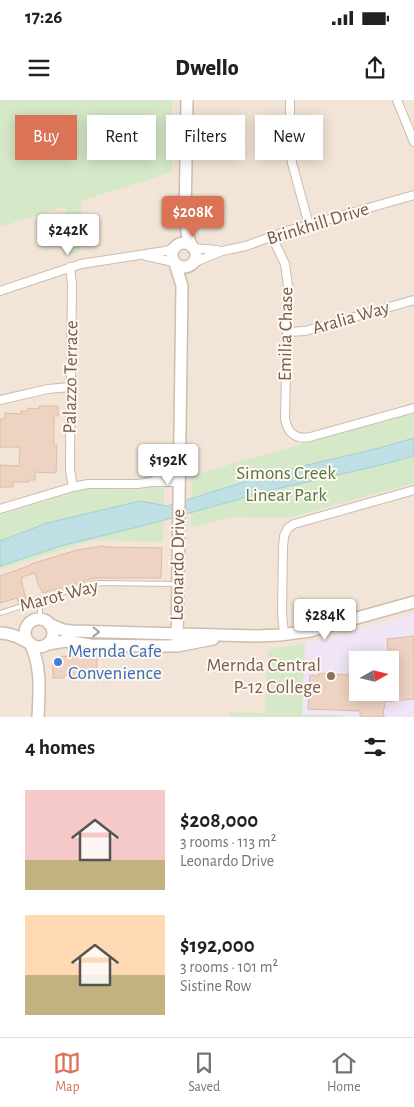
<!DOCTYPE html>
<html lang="en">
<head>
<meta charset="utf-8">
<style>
  :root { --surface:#fff; --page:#f6f6f6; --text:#202124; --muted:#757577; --line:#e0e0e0; --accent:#db7357 }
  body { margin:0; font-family:"Alegreya Sans",sans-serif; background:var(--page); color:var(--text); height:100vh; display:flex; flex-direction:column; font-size:19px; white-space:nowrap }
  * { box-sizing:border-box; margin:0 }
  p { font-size:16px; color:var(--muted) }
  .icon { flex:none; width:28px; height:28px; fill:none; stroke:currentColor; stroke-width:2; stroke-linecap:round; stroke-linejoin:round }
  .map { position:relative; height:617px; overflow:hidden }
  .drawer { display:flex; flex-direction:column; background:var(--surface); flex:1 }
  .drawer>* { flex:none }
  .top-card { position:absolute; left:15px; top:15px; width:385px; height:45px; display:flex; gap:10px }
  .needle { width:32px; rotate:82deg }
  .controls { position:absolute; left:349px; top:551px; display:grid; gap:10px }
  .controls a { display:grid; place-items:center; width:50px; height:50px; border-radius:0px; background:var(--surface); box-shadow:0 2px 12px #0003; font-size:25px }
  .price { position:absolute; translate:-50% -42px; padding:0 11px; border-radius:5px; background:#fff; color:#222; font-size:16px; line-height:32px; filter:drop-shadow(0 1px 2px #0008) }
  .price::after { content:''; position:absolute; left:50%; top:30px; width:15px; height:11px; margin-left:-8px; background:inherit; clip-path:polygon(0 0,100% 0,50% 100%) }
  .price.current { background:var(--accent); color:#fff }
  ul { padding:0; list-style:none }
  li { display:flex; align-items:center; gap:15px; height:125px; padding:0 25px }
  li span { display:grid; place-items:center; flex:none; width:140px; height:100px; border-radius:0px; color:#555 }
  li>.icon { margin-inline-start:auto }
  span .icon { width:60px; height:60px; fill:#fffc; stroke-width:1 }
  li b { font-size:21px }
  h2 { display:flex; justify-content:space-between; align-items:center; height:60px; padding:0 25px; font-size:21px }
  .tag { padding:0 18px; border-radius:0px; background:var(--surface); box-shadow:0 2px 12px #0003; font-size:18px; line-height:45px }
  .tag.current { background:var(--accent); color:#fff }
  .status { display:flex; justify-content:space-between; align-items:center; height:35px; padding:0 25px; background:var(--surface); direction:ltr }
  .status svg { height:14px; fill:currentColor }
  header { display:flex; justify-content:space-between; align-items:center; height:65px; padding:0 25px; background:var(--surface); font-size:22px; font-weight:800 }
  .dock { display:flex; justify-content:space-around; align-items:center; height:70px; border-top:1px solid var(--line); background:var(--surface); font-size:14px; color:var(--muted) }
  .dock a { display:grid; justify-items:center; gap:2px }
  .dock .current { color:var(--accent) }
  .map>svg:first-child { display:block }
  .residential { fill:#f2e5d7 }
  .commercial { fill:#fae6dd }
  .education { fill:#f0e5f7; fill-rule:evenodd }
  .green { fill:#d5e8c8 }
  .water { fill:#bedfe3; stroke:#a5ced4 }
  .building { fill:#eed3c2; stroke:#e0baa4 }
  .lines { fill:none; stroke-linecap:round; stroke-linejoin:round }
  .lane-casing { stroke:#ccbcaf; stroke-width:6 }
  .street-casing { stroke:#ccbcaf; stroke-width:10 }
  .secondary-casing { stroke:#cfbcad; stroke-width:14 }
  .lane { stroke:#fff; stroke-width:4 }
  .street { stroke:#fff; stroke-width:8 }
  .secondary { stroke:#fff; stroke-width:11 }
  .oneway { stroke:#ab9d95 }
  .shop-dot { fill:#3f7fe0; stroke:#fef8ef; stroke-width:2 }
  .education-dot { fill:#8d6e63; stroke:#fef8ef; stroke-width:2 }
  .labels { text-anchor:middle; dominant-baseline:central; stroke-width:4; stroke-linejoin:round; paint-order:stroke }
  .street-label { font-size:19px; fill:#735b4e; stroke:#fef8ef }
  .park-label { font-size:19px; fill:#567847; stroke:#fef8ef }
  .shop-label { font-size:19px; fill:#366cbe; stroke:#fef8ef; text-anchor:start }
  .education-label { font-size:19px; fill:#785e54; stroke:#fef8ef; text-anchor:end }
</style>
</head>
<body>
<div class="status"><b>17:26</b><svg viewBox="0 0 49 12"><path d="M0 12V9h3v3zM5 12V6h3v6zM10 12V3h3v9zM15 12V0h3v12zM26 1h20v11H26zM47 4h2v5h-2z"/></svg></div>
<header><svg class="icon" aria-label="menu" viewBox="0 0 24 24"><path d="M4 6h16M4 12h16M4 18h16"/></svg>Dwello<svg class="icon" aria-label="share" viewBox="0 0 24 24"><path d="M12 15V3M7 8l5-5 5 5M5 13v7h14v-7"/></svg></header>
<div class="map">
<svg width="414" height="617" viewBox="0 0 414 617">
  <rect width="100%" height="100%" fill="#fbf4e9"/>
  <path class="residential" d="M0 0H414V514L334 537 305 543 302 615 230 612V617H0Z"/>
  <path class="commercial" d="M62 556 102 557 101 581 53 580V564Z"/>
  <path class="education" d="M414 514V617H343V615H302L305 543 334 537ZM358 560H390V592H358Z"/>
  <path class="green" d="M0 0H172V72L81 101V151L65 155 66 106 0 127Z
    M414 313V383L288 418 232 417 191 428 192 376 234 363Z
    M158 385 164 389 163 442 93 440 0 469V415L86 389 142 390Z
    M305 543 302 615H343V617H230V612L265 613 268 550Z"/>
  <path class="water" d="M414 338V356L381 365 276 389 150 424 64 445 0 466V441L47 423 140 401 167 406 270 374 379 348Z"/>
  <path class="building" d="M39 306H58V316H54V345H57L56 373 35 372V380H29V382H13V387H0V365L19 366 20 347H0V319H5V313L21 314V311H28V308L39 309Z
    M104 446V447L162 448 161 478H94L43 493 40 487H39L35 473 22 477V478L21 479 26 499 18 502 17 498 0 503V476L31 465V464L77 450Z
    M414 536V599L384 602 385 608H383L384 617H360V611L308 609 310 575 319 576V573L350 575 349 589H358V592H392L390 560H389L387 539Z
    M62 556 97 558V579H88V575H64V578H53V564Z"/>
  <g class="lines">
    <defs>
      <path id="lane" d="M40 500V520
        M0 513 89 484 98 483 176 484"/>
      <path id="street" d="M290 0V39L292 63 309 125
        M397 0 414 42
        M272 137 285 164 288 186 285 318C287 332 295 340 310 337L414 308
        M193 148 217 150
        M146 156 173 162
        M193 163 222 151 246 146 287 131 414 95
        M70 167 72 184 70 358V370L73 387
        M0 191 81 164 165 151 174 148
        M287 232 305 231 414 200
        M0 300 48 289 70 287
        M155 380 166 375 180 373
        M0 409 73 387 88 384H138L151 382H180
        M284 534 282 513 283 448 284 436 288 428 294 424 414 390"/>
      <path id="secondary" d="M187 0 185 119 188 137 192 147
        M172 155a12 12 0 1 1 24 0a12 12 0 1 1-24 0Z
        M175 163 182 186 177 546
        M25 533a14 14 0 1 1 28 0a14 14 0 1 1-28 0Z
        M49 524 63 530 71 531 256 536 280 535 310 531 414 502
        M0 533C11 533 20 538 29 543
        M30 543C42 567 39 592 38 617
        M48 544 65 541 90 545 160 546H177L213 539"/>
    </defs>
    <use href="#lane" class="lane-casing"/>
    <use href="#street" class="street-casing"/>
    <use href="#secondary" class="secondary-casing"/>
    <use href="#lane" class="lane"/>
    <use href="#street" class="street"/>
    <use href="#secondary" class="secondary"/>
  </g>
  <defs><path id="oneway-chevron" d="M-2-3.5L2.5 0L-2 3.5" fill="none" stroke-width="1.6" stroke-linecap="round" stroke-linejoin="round" transform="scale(1.25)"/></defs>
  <use class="oneway" href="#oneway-chevron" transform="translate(96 532) rotate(1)"/>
  <circle class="shop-dot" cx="58" cy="562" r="5"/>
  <circle class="education-dot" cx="331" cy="576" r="5"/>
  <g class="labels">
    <g class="street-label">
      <text transform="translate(318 124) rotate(-17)">Brinkhill Drive</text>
      <text transform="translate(351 218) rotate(-16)">Aralia Way</text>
      <text transform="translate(286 234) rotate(-89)">Emilia Chase</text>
      <text transform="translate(71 277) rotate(-89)">Palazzo Terrace</text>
      <text transform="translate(178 465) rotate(-89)">Leonardo Drive</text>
      <text transform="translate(59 496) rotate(-15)">Marot Way</text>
    </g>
    <g class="park-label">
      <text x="286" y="373">Simons Creek<tspan x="286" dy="22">Linear Park</tspan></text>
    </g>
    <g class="shop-label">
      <text x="68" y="551">Mernda Cafe<tspan x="68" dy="22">Convenience</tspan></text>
    </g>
    <g class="education-label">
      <text x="321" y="565">Mernda Central<tspan x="321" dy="22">P-12 College</tspan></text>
    </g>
  </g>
</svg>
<div class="controls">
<a><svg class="needle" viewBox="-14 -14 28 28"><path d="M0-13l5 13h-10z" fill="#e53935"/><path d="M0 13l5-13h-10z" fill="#757577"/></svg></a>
</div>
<b class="price current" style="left:193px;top:138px">$208K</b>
<b class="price" style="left:68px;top:156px">$242K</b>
<b class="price" style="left:168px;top:386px">$192K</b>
<b class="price" style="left:325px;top:541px">$284K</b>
<div class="top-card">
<a class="tag current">Buy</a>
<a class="tag">Rent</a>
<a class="tag">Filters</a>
<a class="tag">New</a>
</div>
</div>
<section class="drawer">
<h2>4 homes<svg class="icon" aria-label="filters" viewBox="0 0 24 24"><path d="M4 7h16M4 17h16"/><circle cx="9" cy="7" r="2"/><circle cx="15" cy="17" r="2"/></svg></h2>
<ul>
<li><span style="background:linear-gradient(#f6c9c9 70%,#c2b280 0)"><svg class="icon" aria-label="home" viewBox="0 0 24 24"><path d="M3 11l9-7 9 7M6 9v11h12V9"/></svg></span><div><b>$208,000</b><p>3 rooms · 113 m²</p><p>Leonardo Drive</p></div></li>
<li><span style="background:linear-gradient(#ffd9b3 60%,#c2b280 0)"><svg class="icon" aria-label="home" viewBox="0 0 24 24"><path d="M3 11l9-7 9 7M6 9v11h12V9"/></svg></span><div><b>$192,000</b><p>3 rooms · 101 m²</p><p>Sistine Row</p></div></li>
</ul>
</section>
<nav class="dock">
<a class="current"><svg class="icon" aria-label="map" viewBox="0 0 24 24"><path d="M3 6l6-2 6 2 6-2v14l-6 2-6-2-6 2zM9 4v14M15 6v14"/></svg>Map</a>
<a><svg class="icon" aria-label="saved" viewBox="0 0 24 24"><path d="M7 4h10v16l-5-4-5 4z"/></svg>Saved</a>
<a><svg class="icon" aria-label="home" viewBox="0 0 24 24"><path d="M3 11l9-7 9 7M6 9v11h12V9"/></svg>Home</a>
</nav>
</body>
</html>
